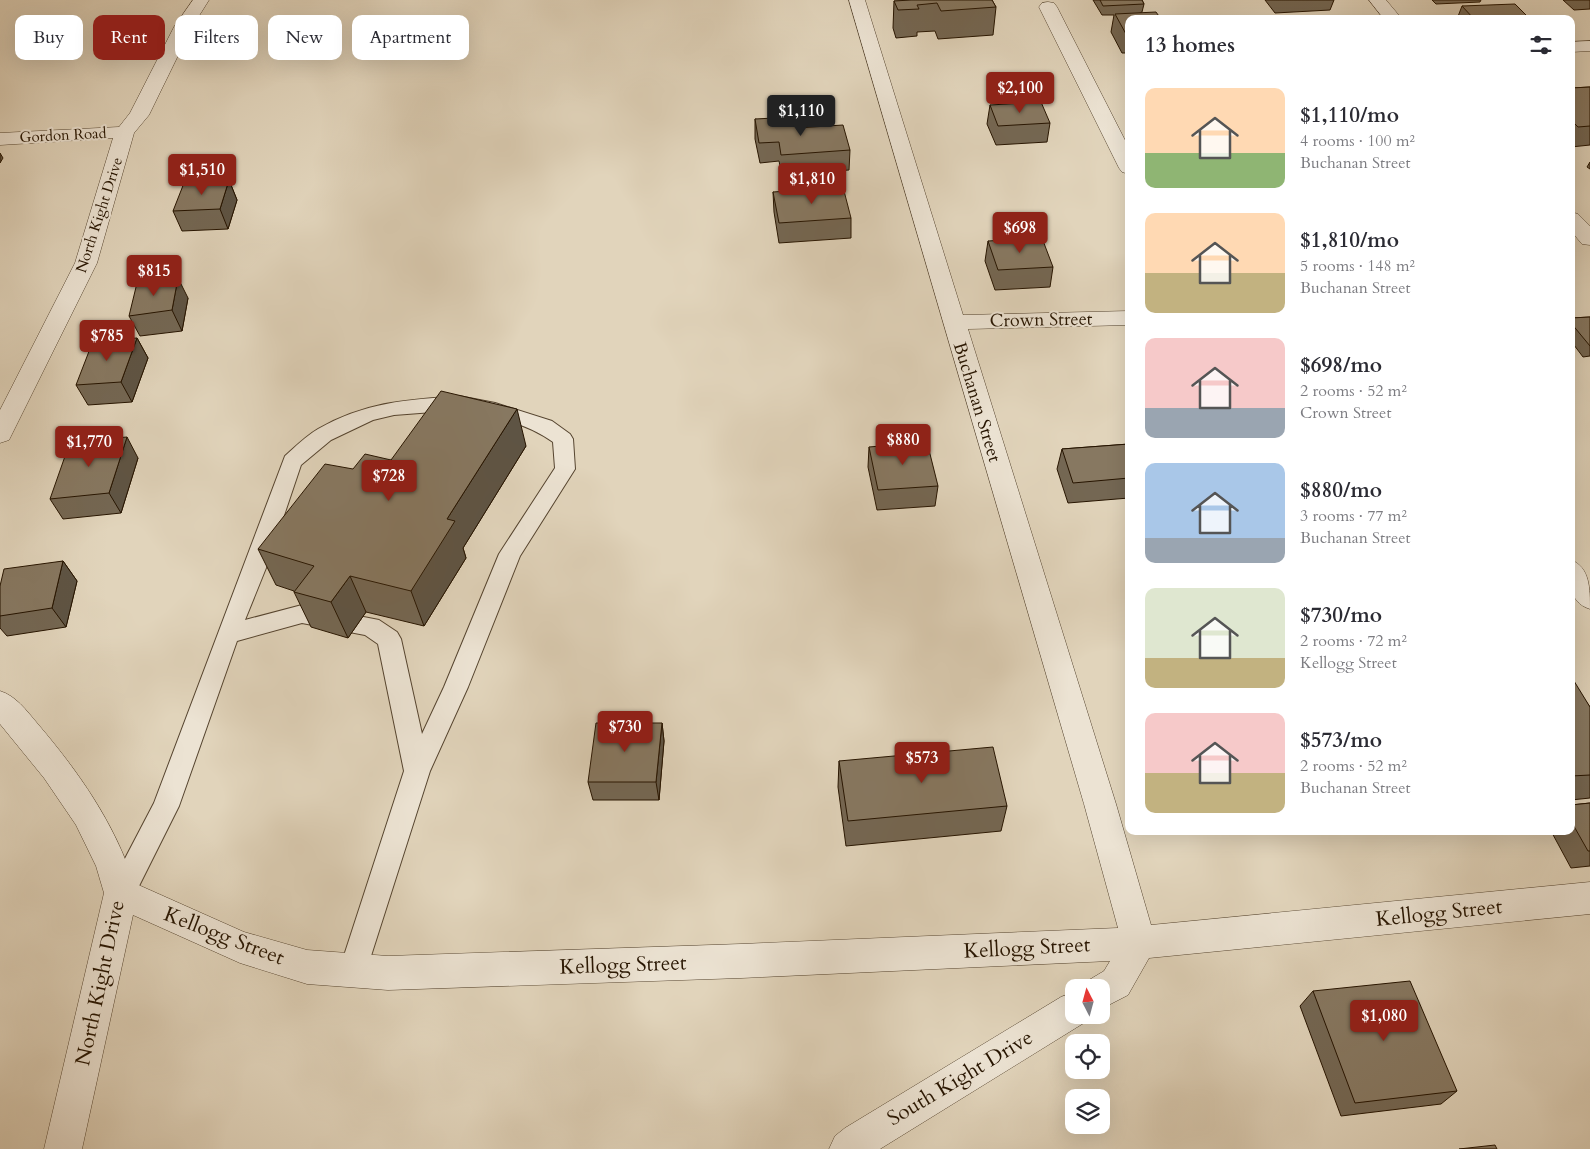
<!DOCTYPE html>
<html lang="en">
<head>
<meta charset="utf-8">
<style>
  :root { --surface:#fff; --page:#f2f2f3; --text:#2b2b33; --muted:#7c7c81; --accent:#8f2418 }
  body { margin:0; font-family:Cardo,serif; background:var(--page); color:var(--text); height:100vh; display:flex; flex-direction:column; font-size:19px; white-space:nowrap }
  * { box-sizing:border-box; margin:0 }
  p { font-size:16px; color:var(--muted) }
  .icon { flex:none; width:28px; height:28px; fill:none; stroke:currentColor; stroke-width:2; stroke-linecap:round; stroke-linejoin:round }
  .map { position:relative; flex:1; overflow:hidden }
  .drawer { position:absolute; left:1125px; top:15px; width:450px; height:820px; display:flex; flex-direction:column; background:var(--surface); border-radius:10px; box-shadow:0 5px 20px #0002 }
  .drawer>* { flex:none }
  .hud { position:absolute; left:15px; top:15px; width:475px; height:45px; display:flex; gap:10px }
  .needle { width:32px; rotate:354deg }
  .tools { position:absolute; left:1065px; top:979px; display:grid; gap:10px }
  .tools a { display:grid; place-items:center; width:45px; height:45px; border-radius:10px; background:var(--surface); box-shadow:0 5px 20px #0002; font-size:25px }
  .price { position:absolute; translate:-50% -42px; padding:0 11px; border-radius:5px; background:var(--accent); color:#fff; font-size:16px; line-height:32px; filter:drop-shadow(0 1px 2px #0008) }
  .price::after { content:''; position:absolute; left:50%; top:30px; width:15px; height:11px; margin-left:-8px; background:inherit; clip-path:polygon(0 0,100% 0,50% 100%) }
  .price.active { background:#222; color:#fff }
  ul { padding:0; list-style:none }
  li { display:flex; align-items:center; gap:15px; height:125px; padding:0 20px }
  li span { display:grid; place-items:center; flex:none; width:140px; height:100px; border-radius:10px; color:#555 }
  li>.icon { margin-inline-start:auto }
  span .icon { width:60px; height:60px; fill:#fffc; stroke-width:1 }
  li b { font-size:21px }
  h2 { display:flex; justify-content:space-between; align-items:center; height:60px; padding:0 20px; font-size:21px }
  .chip { padding:0 18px; border-radius:10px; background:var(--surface); box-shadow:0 5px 20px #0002; font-size:18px; line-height:45px }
  .chip.active { background:var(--accent); color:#fff }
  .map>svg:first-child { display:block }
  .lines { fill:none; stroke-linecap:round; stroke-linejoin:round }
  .service-casing { stroke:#55442f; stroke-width:2 }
  .minor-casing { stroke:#55442f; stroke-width:1 }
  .service { fill:#ece3d3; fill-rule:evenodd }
  .minor { fill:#ece3d3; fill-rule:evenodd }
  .wall { fill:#746753; stroke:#261400 }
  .shaded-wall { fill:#5e5444; stroke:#261400 }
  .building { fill:#877861; stroke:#261400 }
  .labels { text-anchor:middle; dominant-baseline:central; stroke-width:4; stroke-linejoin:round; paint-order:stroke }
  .far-street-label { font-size:15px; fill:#261400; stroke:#ece3d3 }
  .street-label { font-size:18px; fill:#261400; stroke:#ece3d3 }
  .near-street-label { font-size:21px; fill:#261400; stroke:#ece3d3 }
</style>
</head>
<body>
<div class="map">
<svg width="1590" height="1149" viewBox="0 0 1590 1149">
  <rect width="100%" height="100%" fill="#e1d4bb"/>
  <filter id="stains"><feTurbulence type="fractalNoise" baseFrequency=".004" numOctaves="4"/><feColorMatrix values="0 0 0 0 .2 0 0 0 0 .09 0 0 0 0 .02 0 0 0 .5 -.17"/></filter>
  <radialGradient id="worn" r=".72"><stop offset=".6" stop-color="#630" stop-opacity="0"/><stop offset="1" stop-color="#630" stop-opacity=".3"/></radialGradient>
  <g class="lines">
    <defs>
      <path id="service" d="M459 396 495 403 552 421 570 434 573 439 575 469 520 556 468 687 430 771 363 981 353 985 343 981 339 971 404 771 378 644 365 635 302 623 237 641 179 806 131 902 121 906 111 902 107 893 154 803 285 456C295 447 306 436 318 429 366 402 405 400 459 396ZM459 410C492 416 526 422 553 442L555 468 499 554 444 687 422 734 401 639 397 632 379 620 302 605 245 620 268 563 301 465 331 440 373 420 394 415Z"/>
      <path id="minor" d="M193 0H209L192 27 149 115 134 133 97 263 12 434 9 440 0 443V410L75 263 113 138 0 145V133L119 127 130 113 174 27Z
        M849 0H865L963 315 1129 311V325L968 329 1116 804 1151 925 1590 882V914L1149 958 1128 995 1101 1009V988H1085L1089 980 1104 971 1110 961 741 978 388 990 307 984 240 963 133 915 82 1149H44L104 893 96 866 76 825 44 778 0 724V691C16 696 26 710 37 723 78 771 114 822 134 883L244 932 307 950 388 956 741 944 1118 928 1084 804Z
        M1369 0H1386L1402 19H1384Z
        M1048 2 1054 3 1057 7 1129 148V174L1122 172 1119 168 1039 7 1042 3Z
        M1590 41V51L1571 52V42Z
        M1571 212 1578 214 1590 226V245L1582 244 1571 231Z
        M1571 560C1590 567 1590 589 1590 609 1567 602 1571 580 1571 560Z
        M1074 992V1015H1089L1087 1021 880 1149H829L835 1136 845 1128 1061 997Z"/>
    </defs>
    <use href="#service" class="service-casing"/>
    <use href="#minor" class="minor-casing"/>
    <use href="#service" class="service"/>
    <use href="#minor" class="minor"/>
  </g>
  <path class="wall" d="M992 0 996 7 993 35 938 39 935 31 917 32V36L896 38 893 28 894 1Z
    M1093 0H1142L1144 4 1142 12 1129 19V53H1122L1111 32 1114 15H1102Z
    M1265 0H1334L1330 10 1275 13Z
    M1432 0H1481L1480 2 1436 4Z
    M1563 0H1590V9L1574 10Z
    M1462 6 1528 17 1527 19H1457Z
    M1590 87V145L1571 147V88Z
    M990 105 1050 123 1047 142 996 145 987 124Z
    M755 119 797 128 850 150 849 170 782 175 779 161 760 163 755 139Z
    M1590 162V169L1587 167Z
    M229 180 237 200 228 229 182 231 173 211Z
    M773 192 851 218V238L779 243 774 212Z
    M988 241 1053 267 1050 287 995 290 985 261Z
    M188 298 182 331 140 336 129 316Z
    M1590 317V356L1583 357 1571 341V318Z
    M137 338 148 358 132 402 88 405 76 385Z
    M1129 444V498L1068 503 1057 469 1062 449Z
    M526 446 463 548 466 558 424 626 366 612 348 638 311 627 294 592V591L276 585 258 549 391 460Z
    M869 447 938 486 935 506 877 510 868 467Z
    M138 458 121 513 63 519 50 499Z
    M63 561 77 581 66 627 7 636 0 628V586Z
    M1571 681 1590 707V798L1571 800Z
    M662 723 664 741 659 800H593L588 782Z
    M839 761 1007 806 1001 831 846 846 838 787Z
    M1590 803V866L1571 868 1551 831H1571V805Z
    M1313 991 1457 1091 1441 1104 1341 1116 1300 1006Z"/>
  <path class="shaded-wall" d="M0 153 3 158 0 163Z
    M229 180 237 200 228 229 220 209Z
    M178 278 188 298 182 331 172 310Z
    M137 338 148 358 132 402 121 382Z
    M517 409 526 446 463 548 466 558 424 626 411 591 447 519Z
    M127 437 138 458 121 513 109 493Z
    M63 561 77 581 66 627 52 608Z
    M350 576 366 612 348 638 331 602Z
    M662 723 664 741 659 800 656 782Z"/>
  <path class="building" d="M911 0H992L996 7 941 11 937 3 917 5 919 9 898 10 894 1Z
    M1100 0H1142L1144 4 1103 6Z
    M1515 4 1528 17 1493 19H1474L1462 6Z
    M1156 12 1161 19H1129V34H1126L1115 14Z
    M1362 17 1364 19H1335Z
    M1590 87V126L1578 127 1571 120V88Z
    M1041 102 1050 123 998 126 990 105Z
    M794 117 797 128 843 125 850 150 781 155 779 142 759 143 755 119Z
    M229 180 220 209 173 211 184 183Z
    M843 187 851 218 779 223 773 192Z
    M1042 238 1053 267 998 270 988 241Z
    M178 278 172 310 129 316 137 283Z
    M1590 317V346L1571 323V318Z
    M137 338 121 382 76 385 93 341Z
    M441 391 517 409 447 519 455 521 411 591 350 576 331 602 294 592 314 566 258 549 325 464 353 469 365 454 391 460Z
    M127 437 109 493 50 499 70 442Z
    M927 442 938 486 878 490 869 447Z
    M1129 444V478L1073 483 1062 449Z
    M63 561 52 608 0 616V586L4 569Z
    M1571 681H1574L1590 707V775L1571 776Z
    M596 723H662L656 782H588Z
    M993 747 1007 806 848 821 839 761Z
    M1590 803V851H1588L1571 821V805Z
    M1410 981 1457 1091 1355 1103 1313 991Z
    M1495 1145 1497 1149H1459Z"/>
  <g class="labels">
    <g class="far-street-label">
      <text transform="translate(63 135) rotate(-3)">Gordon Road</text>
      <text transform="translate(99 215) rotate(-72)">North Kight Drive</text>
    </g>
    <g class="street-label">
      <text transform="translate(1041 320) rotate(-1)">Crown Street</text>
      <text transform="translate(977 402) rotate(73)">Buchanan Street</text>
    </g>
    <g class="near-street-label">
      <text transform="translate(1439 913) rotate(-6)">Kellogg Street</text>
      <text transform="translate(224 936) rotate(21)">Kellogg Street</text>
      <text transform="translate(1027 948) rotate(-3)">Kellogg Street</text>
      <text transform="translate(623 965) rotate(-2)">Kellogg Street</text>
      <text transform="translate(100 983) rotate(-78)">North Kight Drive</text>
      <text transform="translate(960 1078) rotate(-31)">South Kight Drive</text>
    </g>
  </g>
  <rect width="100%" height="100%" filter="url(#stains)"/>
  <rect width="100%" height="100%" fill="url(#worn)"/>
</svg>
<div class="tools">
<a><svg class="needle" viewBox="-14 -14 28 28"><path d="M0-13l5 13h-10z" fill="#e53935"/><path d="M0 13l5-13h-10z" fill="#7c7c81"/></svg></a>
<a><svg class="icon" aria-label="locate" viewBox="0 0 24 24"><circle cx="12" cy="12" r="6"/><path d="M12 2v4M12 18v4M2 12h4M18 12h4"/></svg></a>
<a><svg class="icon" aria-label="layers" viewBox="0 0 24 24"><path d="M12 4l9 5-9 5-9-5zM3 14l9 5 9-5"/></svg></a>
</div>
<b class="price" style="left:1020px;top:114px">$2,100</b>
<b class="price active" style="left:801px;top:137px">$1,110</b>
<b class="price" style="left:202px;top:196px">$1,510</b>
<b class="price" style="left:812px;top:205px">$1,810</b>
<b class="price" style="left:1020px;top:254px">$698</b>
<b class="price" style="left:154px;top:297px">$815</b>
<b class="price" style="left:107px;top:362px">$785</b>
<b class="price" style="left:903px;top:466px">$880</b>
<b class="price" style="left:89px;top:468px">$1,770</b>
<b class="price" style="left:389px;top:502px">$728</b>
<b class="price" style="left:625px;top:753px">$730</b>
<b class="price" style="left:922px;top:784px">$573</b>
<b class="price" style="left:1384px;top:1042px">$1,080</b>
<div class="hud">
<a class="chip">Buy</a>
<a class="chip active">Rent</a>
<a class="chip">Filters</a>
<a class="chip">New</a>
<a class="chip">Apartment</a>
</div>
<section class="drawer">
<h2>13 homes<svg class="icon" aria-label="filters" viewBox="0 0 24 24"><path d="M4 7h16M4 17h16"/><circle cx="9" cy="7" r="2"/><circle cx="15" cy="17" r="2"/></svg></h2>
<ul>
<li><span style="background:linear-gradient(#ffd9b3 65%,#8fb573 0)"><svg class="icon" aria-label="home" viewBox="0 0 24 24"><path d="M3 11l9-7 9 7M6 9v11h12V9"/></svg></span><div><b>$1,110/mo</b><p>4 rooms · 100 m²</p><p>Buchanan Street</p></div></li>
<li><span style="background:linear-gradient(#ffd9b3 60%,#c2b280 0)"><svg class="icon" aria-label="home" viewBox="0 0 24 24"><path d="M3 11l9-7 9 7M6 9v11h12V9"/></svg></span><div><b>$1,810/mo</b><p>5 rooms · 148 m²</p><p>Buchanan Street</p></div></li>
<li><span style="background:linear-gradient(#f6c9c9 70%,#9aa5b1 0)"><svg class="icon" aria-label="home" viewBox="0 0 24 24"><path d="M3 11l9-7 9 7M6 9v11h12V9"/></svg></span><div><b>$698/mo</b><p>2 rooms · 52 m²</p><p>Crown Street</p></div></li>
<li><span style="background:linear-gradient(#a9c7e8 75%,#9aa5b1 0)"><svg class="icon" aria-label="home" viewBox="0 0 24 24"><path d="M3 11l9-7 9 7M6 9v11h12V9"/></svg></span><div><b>$880/mo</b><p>3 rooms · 77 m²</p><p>Buchanan Street</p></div></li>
<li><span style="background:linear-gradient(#dfe7d0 70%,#c2b280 0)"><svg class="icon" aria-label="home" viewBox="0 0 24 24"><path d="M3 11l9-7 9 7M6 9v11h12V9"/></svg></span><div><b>$730/mo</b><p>2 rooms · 72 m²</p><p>Kellogg Street</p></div></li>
<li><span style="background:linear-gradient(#f6c9c9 60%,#c2b280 0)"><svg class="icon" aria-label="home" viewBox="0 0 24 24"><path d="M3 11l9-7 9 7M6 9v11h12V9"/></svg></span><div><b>$573/mo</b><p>2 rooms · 52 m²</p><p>Buchanan Street</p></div></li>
</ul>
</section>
</div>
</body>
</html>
